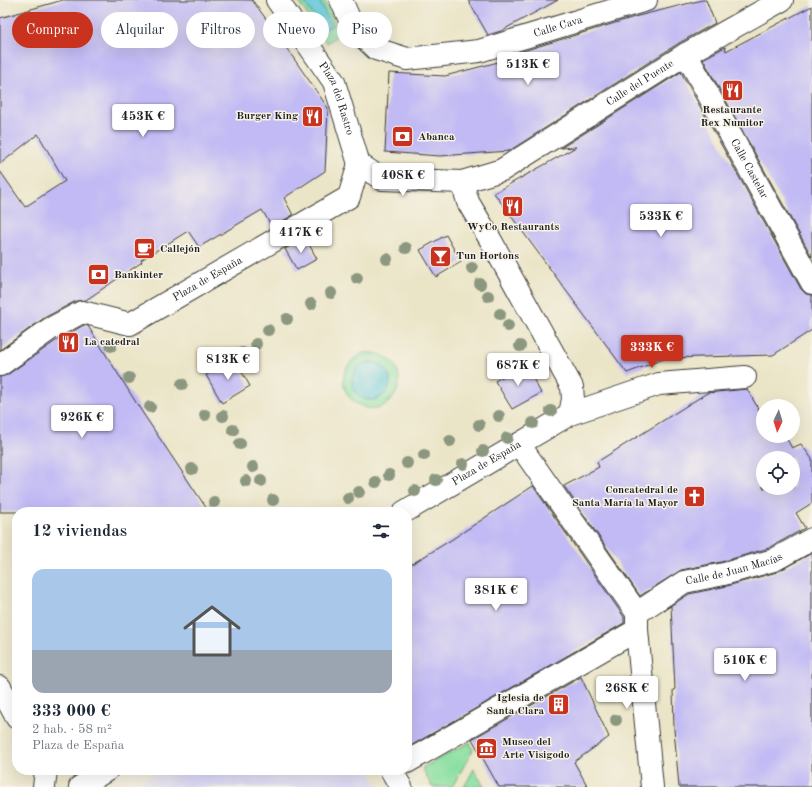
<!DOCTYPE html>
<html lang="es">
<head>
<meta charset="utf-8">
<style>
  :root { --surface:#fff; --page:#f6f6f7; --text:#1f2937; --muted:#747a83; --line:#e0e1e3; --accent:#c8321e }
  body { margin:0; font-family:"Old Standard TT",serif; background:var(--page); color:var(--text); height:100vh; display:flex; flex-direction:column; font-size:15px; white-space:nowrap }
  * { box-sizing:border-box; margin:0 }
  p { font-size:13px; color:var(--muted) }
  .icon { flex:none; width:22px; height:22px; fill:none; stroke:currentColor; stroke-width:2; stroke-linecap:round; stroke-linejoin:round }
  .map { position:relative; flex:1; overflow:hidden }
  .details { position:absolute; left:12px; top:507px; width:400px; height:268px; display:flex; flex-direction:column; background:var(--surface); border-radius:16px; box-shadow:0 4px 16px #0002 }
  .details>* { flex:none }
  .banner { position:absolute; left:12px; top:12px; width:400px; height:36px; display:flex; gap:8px }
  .needle { width:26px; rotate:184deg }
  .tools { position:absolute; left:756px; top:399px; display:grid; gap:8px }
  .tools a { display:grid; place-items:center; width:44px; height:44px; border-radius:50%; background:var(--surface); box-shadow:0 4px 16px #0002; font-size:20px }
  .price { position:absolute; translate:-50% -34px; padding:0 9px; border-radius:4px; background:#fff; color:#222; font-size:13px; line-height:26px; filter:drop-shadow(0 1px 2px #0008) }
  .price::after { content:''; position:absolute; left:50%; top:24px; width:12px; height:9px; margin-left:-6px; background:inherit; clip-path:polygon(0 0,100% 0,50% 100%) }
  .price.on { background:var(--accent); color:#fff }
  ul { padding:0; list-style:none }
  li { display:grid; align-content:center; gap:8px; height:212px; padding:0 20px }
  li+li { border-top:1px solid var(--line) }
  li span { display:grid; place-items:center; height:124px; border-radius:12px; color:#555 }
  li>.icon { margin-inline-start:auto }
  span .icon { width:72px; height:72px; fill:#fffc; stroke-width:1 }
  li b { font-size:17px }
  h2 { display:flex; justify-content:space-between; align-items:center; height:48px; padding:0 20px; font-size:17px }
  .chip { padding:0 14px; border-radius:18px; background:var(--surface); box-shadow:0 4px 16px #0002; font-size:14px; line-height:36px }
  .chip.on { background:var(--accent); color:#fff }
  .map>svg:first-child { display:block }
  .built { fill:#d9d7f8 }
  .green { fill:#8ae0a2; stroke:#537e5f; fill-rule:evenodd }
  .water { fill:#5ec7d9; stroke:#3d727a }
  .building { fill:#c1baf4; fill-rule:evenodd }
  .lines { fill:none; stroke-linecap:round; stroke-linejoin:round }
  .street-casing { stroke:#3b3a36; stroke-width:24 }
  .secondary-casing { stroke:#3b3a36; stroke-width:24 }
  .street { stroke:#fff; stroke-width:22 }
  .secondary { stroke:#fff; stroke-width:22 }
  .tree { fill:#8b977f }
  .labels { text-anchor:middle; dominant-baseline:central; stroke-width:3; stroke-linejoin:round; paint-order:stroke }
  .street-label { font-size:11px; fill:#1c1c1c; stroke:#f7f3e8 }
  .poi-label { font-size:11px; font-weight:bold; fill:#1c1c1c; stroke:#f7f3e8; text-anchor:start }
</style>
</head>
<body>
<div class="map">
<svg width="812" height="787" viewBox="0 0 812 787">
  <rect width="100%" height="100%" fill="#f7f3e8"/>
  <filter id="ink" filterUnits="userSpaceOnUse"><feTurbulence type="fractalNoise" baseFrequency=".025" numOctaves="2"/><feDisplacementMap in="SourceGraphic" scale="8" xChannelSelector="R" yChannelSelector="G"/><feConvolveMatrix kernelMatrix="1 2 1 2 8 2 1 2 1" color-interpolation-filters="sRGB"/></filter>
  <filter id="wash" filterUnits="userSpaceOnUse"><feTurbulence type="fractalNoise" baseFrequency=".012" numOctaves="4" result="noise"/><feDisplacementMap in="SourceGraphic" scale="16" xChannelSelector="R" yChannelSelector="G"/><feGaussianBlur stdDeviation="0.9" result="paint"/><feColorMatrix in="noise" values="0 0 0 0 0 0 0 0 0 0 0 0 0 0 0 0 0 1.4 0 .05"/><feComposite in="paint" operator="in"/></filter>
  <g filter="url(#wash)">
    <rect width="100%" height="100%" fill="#ebe5c8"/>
    <path class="built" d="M159 770H369L378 787H132Z"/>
    <path class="green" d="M297 0H303L323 30 332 26 319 0H324L340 34 327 43Z
      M363 353C381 351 399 360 399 380 399 387 396 395 391 400 363 428 317 379 363 353ZM372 362 378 364 379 398C366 401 347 393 353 377 354 372 361 367 365 363Z
      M470 742 473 750 452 787H432L422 768Z
      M474 769 484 787H464Z"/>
    <path class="water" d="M303 0H319L332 26 323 30Z
      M352 381a19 19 0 1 1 38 0a19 19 0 1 1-38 0Z"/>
    <g id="blocks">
      <path class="building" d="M63 0H252L272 27 328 108 325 171 284 198 293 215 272 227 262 210 199 247 188 231 141 260 142 262 86 300 76 301 44 318 0 350V171L25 207 65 181 38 134 0 164V18Z
        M468 0H558L501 31 488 35Z
        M702 0H706L715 23 679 43 509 151 440 156 385 152 389 73 445 76 502 61 500 58 638 16Z
        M812 6V257L703 59 725 47 726 51Z
        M681 72 801 289 806 294 812 295V330L773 355 666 358 627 373 494 193 576 147 561 148Z
        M446 235 461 262 436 277 420 250Z
        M305 237 317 259 297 270 285 249Z
        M84 325 88 326 142 412 209 512H0V377L7 375 57 340Z
        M234 359 250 386 222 403 206 375Z
        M525 364 541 393 512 409 495 381Z
        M747 389 763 417V436H785L792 448 801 444 812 459V503L796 513 805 528 769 548 721 562 681 570 640 596 564 486 599 467 597 462 707 393ZM763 458H793V488H763Z
        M533 486 624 617V623L407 748V567L451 540Z
        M812 553V787H679L674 729 673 690 675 689 671 606 664 610 689 594 727 586 777 572Z
        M581 677 609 737 574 762 588 787H499L472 739Z"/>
    </g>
  </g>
  <g filter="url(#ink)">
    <use href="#blocks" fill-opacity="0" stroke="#3b3a36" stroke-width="1"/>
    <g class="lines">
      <defs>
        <g id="street">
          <path id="s1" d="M686 54 812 283"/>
          <path id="s2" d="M0 365 50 329 82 312 130 324 349 197 359 164"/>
          <path d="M570 414 659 384 745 377"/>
          <path d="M519 444 637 613"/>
          <path id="s3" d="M404 512 570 414 573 399 572 387 490 239 468 202 462 182"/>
          <path id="s4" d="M637 613 684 582 724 574 774 560 812 539"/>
          <path d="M637 630 652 787"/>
          <path d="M0 687 17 718"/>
          <path d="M407 762 637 630V613"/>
          <path d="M391 770 401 787"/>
          <path d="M44 787 46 770"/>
          <path d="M80 787 107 770"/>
        </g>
        <g id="secondary">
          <path id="s5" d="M277 0 334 82 359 164 382 179 462 182 502 170 686 54 782 0"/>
          <path id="s6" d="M341 0 353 27 376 49 407 59 479 51 646 0"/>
        </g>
      </defs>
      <use href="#street" class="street-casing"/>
      <use href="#secondary" class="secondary-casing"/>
      <use href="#street" class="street"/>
      <use href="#secondary" class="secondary"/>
    </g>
    <g class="tree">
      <circle cx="406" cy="248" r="6"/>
      <circle cx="387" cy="259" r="6"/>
      <circle cx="472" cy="268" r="6"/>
      <circle cx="357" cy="278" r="6"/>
      <circle cx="480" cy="284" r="6"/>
      <circle cx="331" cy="293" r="6"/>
      <circle cx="488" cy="296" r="6"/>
      <circle cx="311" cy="304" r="6"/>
      <circle cx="500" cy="314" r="6"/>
      <circle cx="287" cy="319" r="6"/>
      <circle cx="508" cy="326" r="6"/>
      <circle cx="268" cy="330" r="6"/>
      <circle cx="256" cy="344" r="6"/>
      <circle cx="111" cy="346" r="6"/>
      <circle cx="520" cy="346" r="6"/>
      <circle cx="242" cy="353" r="6"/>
      <circle cx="129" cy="378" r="6"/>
      <circle cx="182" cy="384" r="6"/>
      <circle cx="150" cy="407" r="6"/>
      <circle cx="551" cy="411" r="6"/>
      <circle cx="205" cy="415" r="6"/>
      <circle cx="223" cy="416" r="6"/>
      <circle cx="499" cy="416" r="6"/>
      <circle cx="533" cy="423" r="6"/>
      <circle cx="479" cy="425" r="6"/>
      <circle cx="233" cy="430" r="6"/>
      <circle cx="507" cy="438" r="6"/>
      <circle cx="450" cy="441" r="6"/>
      <circle cx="240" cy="444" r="6"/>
      <circle cx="483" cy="451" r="6"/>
      <circle cx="424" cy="455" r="6"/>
      <circle cx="407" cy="463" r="6"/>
      <circle cx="463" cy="464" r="6"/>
      <circle cx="253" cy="467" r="6"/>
      <circle cx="192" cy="469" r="6"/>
      <circle cx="389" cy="475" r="6"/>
      <circle cx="436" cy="480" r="6"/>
      <circle cx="246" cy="481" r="6"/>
      <circle cx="261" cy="481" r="6"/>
      <circle cx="376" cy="482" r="6"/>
      <circle cx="415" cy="491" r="6"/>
      <circle cx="359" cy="492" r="6"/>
      <circle cx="348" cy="498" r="6"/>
      <circle cx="273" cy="500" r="6"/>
      <circle cx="214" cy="502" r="6"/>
      <circle cx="616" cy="720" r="6"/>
    </g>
  </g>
  <defs>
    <symbol id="restaurant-square" viewBox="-11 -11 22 22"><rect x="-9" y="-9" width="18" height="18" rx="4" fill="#c8321e" stroke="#f7f3e8"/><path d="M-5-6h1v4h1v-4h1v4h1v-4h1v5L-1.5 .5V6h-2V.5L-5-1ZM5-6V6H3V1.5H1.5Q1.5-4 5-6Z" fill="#fff"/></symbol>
    <symbol id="bank-square" viewBox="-11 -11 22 22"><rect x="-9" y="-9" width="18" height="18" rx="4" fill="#c8321e" stroke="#f7f3e8"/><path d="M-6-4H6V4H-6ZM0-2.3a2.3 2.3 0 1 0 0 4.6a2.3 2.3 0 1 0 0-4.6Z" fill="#fff"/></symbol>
    <symbol id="cafe-square" viewBox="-11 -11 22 22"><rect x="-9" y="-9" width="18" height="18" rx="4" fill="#c8321e" stroke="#f7f3e8"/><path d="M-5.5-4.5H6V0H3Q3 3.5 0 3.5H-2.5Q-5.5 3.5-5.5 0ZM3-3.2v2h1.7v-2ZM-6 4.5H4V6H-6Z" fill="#fff"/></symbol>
    <symbol id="bar-square" viewBox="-11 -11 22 22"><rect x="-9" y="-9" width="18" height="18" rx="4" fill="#c8321e" stroke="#f7f3e8"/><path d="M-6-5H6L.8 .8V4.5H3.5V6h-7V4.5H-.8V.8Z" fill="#fff"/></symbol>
    <symbol id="church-square" viewBox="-11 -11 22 22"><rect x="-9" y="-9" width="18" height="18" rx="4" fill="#c8321e" stroke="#f7f3e8"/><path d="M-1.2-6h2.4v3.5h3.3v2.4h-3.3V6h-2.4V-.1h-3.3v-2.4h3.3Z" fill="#fff"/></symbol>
    <symbol id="building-square" viewBox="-11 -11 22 22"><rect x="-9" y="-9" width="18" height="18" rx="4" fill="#c8321e" stroke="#f7f3e8"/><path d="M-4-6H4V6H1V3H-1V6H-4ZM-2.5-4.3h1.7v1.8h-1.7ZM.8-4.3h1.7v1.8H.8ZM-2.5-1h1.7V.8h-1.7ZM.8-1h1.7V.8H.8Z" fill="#fff"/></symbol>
    <symbol id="museum-square" viewBox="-11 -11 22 22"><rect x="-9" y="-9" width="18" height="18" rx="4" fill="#c8321e" stroke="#f7f3e8"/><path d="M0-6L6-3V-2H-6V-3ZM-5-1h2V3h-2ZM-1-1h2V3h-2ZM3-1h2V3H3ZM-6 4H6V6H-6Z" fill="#fff"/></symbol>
  </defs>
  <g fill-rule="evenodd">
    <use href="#restaurant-square" x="720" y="78" width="25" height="25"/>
    <use href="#restaurant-square" x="300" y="104" width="25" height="25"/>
    <use href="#bank-square" x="390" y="124" width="25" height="25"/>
    <use href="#restaurant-square" x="500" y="194" width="25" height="25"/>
    <use href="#cafe-square" x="132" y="236" width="25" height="25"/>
    <use href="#bar-square" x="428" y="244" width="25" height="25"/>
    <use href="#bank-square" x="86" y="262" width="25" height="25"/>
    <use href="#restaurant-square" x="56" y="330" width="25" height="25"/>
    <use href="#church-square" x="682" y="484" width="25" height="25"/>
    <use href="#building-square" x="546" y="692" width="25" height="25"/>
    <use href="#museum-square" x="474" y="736" width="25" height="25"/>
  </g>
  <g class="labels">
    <g class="street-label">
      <text stroke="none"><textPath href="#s6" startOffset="249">Calle Cava</textPath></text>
      <text stroke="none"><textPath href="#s5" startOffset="498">Calle del Puente</textPath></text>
      <text stroke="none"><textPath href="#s5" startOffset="116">Plaza del Rastro</textPath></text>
      <text stroke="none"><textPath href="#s1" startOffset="131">Calle Castelar</textPath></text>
      <text stroke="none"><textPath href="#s2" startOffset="237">Plaza de España</textPath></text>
      <text stroke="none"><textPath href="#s3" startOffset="96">Plaza de España</textPath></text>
      <text stroke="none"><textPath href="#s4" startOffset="108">Calle de Juan Macías</textPath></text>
    </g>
    <g class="poi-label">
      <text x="732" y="110" text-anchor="middle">Restaurante<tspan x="732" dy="13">Rex Numitor</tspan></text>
      <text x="298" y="116" text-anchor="end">Burger King</text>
      <text x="418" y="137">Abanca</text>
      <text x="513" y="227" text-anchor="middle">WyCo Restaurants</text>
      <text x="160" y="249">Callejón</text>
      <text x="456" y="256">Tun Hortons</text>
      <text x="114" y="275">Bankinter</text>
      <text x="84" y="342">La catedral</text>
      <text x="678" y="490" text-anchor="end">Concatedral de<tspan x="678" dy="13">Santa María la Mayor</tspan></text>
      <text x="544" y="698" text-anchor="end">Iglesia de<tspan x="544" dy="13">Santa Clara</tspan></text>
      <text x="502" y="742">Museo del<tspan x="502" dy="13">Arte Visigodo</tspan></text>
    </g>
  </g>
</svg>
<div class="tools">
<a><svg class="needle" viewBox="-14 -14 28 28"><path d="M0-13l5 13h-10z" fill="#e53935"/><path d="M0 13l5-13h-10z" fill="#747a83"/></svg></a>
<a><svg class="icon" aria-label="locate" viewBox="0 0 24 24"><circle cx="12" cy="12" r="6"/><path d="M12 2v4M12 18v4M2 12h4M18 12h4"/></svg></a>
</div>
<b class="price" style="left:528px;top:86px">513K €</b>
<b class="price" style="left:143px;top:138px">453K €</b>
<b class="price" style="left:403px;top:197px">408K €</b>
<b class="price" style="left:661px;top:238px">533K €</b>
<b class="price" style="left:301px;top:254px">417K €</b>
<b class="price on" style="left:652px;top:369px">333K €</b>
<b class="price" style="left:228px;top:381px">813K €</b>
<b class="price" style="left:518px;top:387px">687K €</b>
<b class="price" style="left:82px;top:439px">926K €</b>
<b class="price" style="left:496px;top:612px">381K €</b>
<b class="price" style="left:745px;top:682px">510K €</b>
<b class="price" style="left:627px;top:710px">268K €</b>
<div class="banner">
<a class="chip on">Comprar</a>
<a class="chip">Alquilar</a>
<a class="chip">Filtros</a>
<a class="chip">Nuevo</a>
<a class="chip">Piso</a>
</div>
<section class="details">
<h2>12 viviendas<svg class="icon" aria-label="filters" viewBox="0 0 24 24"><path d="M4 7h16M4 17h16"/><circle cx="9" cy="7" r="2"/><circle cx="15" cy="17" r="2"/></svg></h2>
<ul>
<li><span style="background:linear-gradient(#a9c7e8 65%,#9aa5b1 0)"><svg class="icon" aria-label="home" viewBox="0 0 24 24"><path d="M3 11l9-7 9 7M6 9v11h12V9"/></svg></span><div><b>333 000 €</b><p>2 hab. · 58 m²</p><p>Plaza de España</p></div></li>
</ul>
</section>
</div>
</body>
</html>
